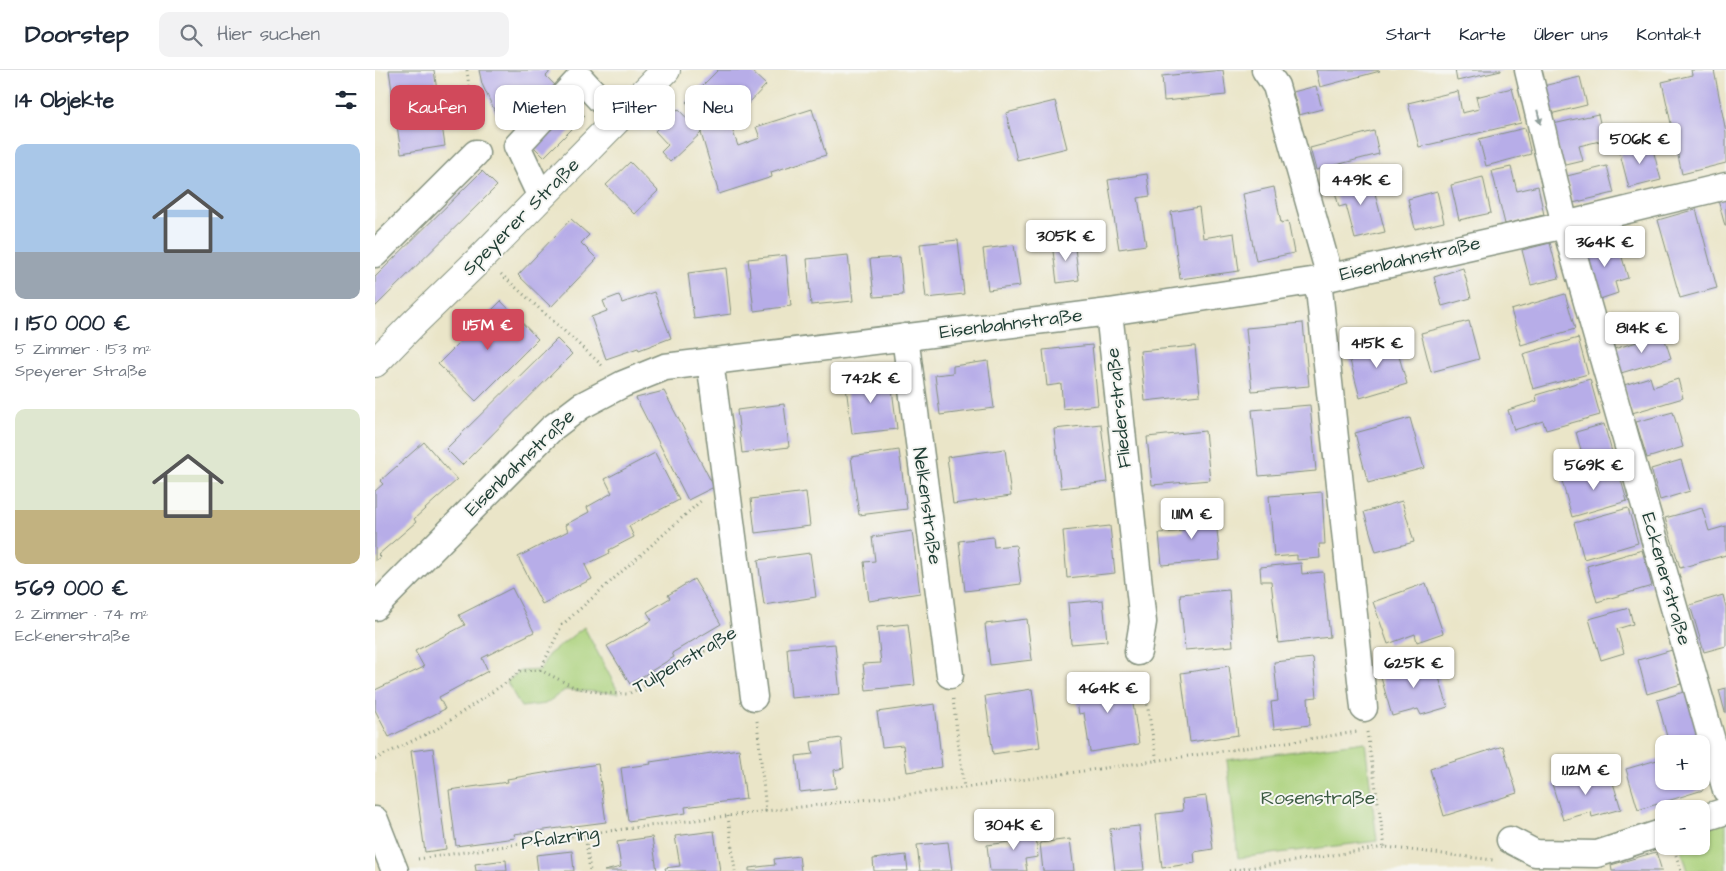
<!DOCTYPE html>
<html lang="de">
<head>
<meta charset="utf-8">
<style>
  :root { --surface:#fff; --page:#f2f2f3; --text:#1f2937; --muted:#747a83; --line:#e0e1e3; --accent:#d1495b }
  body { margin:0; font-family:"Architects Daughter",sans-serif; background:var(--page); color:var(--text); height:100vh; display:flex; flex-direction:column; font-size:19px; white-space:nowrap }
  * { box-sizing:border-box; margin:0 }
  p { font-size:16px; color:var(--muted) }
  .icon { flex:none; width:28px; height:28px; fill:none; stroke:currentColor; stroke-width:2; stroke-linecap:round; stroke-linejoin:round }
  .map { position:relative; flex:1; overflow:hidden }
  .sheet { display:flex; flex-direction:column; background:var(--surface); width:375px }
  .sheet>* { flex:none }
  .banner { position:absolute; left:15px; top:15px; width:475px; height:45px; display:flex; gap:10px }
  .fabs { position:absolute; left:1280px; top:665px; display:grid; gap:10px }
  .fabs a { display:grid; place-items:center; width:55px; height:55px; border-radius:10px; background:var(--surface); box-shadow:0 1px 4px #0004; font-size:25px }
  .price { position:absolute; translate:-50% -42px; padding:0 11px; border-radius:5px; background:#fff; color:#222; font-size:16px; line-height:32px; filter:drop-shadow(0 1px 2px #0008) }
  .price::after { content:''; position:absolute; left:50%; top:30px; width:15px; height:11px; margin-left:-8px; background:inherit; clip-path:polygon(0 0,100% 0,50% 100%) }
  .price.on { background:var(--accent); color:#fff }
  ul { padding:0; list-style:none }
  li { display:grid; align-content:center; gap:10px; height:265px; padding:0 15px }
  li span { display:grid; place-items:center; height:155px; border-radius:10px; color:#555 }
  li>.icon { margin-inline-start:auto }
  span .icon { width:90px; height:90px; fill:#fffc; stroke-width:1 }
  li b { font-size:21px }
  h2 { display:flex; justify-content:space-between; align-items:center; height:60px; padding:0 15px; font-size:21px }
  .pill { padding:0 18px; border-radius:10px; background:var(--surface); box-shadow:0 1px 4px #0004; font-size:18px; line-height:45px }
  .pill.on { background:var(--accent); color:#fff }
  header { display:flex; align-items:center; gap:30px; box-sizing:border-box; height:70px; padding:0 25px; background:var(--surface); border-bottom:1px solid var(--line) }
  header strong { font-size:24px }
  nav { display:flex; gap:28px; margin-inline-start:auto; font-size:18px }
  .search { width:350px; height:45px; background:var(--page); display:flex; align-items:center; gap:12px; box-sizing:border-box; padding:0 18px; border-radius:10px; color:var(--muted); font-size:19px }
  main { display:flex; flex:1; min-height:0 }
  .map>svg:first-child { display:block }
  .green { fill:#abd17b; stroke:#658758 }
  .building { fill:#b7ade8 }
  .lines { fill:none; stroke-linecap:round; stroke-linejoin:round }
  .minor-casing { stroke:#84917e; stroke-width:29 }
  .major-casing { stroke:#84917e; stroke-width:30 }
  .path { stroke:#84917e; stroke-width:3; stroke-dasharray:1 4; stroke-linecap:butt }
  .minor { stroke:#fff; stroke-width:26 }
  .major { stroke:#fff; stroke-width:28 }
  .oneway { fill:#8f9e9a }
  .labels { text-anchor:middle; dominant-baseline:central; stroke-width:4; stroke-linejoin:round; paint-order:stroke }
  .street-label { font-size:19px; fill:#1f3d34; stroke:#f6f6f2 }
  .park-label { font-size:19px; fill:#3b5b42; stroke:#f6f6f2 }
</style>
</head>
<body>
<header>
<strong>Doorstep</strong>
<div class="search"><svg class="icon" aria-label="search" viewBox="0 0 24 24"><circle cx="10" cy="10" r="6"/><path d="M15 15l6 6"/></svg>Hier suchen</div>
<nav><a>Start</a><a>Karte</a><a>Über uns</a><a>Kontakt</a></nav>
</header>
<main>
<section class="sheet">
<h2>14 Objekte<svg class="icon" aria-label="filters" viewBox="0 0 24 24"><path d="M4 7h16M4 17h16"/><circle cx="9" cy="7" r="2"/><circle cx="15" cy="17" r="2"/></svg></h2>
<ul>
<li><span style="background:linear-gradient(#a9c7e8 70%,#9aa5b1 0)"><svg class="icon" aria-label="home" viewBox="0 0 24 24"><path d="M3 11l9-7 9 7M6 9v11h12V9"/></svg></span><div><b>1 150 000 €</b><p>5 Zimmer · 153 m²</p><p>Speyerer Straße</p></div></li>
<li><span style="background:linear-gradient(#dfe7d0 65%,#c2b280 0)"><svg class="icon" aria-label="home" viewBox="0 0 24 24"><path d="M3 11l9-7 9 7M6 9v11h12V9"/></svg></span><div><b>569 000 €</b><p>2 Zimmer · 74 m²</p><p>Eckenerstraße</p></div></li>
</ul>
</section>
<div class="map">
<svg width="1351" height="801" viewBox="0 0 1351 801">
  <rect width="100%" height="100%" fill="#f6f6f2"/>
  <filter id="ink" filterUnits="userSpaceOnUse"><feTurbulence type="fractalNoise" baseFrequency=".02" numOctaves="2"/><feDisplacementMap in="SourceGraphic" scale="10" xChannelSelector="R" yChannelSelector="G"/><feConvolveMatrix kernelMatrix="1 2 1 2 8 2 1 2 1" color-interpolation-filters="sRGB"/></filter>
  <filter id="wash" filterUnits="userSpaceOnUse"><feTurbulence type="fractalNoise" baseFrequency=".0096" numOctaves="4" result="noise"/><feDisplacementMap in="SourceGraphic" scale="20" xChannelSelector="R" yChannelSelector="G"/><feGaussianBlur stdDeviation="1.12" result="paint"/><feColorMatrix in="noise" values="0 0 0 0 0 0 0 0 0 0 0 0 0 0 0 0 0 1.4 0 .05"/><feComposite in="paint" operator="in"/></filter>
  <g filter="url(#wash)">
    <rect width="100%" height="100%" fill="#eae5c8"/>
    <path class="green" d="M209 557 244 623 190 620 170 634 146 637 132 612 145 601 165 600 173 585Z
      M990 672 1002 771 863 788 852 690Z
      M1351 747V801H1313L1305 776H1326V756Z"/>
    <g id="blocks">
      <path class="building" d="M14 0H59L70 76 26 83Z
        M104 0H174V3L171 6 210 46 169 87 128 46 137 37 134 34 121 44 107 14Z
        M343 0H375L391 15 355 53 363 76 385 68 381 57 437 39 451 85 396 102 397 107 344 124 326 63 333 55 311 32Z
        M848 0 851 25 789 31 787 6Z
        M941 0H1004L1005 1 945 17Z
        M1080 0H1126V1L1082 11Z
        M1316 0H1339L1351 62V93L1307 104 1287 12 1317 5Z
        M1205 7 1212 35 1175 44 1168 16Z
        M941 16 947 39 924 45 918 22Z
        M1137 18 1146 53 1044 77 1033 33 1083 21 1087 43 1104 39 1101 27Z
        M680 31 692 78 642 90 631 43Z
        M303 39 326 63 295 92 286 82 293 75 280 61Z
        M1223 44 1229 70 1204 76 1208 91 1187 96 1178 54Z
        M1150 58 1156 84 1111 96 1104 69Z
        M999 61 1004 84 941 100 935 78Z
        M1276 72 1286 110 1254 118 1244 80Z
        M255 92 283 121 259 144 231 115Z
        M1232 96 1239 123 1198 133 1192 106Z
        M1136 97 1142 121 1163 116 1169 145 1130 154 1117 101Z
        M107 101 122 116 0 237V207Z
        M772 104 775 126 763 128 771 175 744 179 733 110Z
        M995 104 1010 162 980 169 971 135 964 137 958 114Z
        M1108 107 1116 143 1084 150 1076 115Z
        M899 117 906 153 913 151 919 183 881 191 868 124Z
        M1062 121 1069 152 1040 159 1033 129Z
        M1351 128V156H1350L1343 130Z
        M824 137 828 168 859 163 864 201 805 209 796 142Z
        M1321 139 1342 218 1305 228 1283 150Z
        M196 149 214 165 206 173 222 189 176 237 143 205Z
        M583 170 589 224 551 228 545 174Z
        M699 170 704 210 682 213 677 173Z
        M1242 170 1253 208 1240 212 1243 223 1222 230 1208 180Z
        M1175 173 1184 208 1156 215 1147 180Z
        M639 175 645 216 613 220 608 179Z
        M411 185 416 236 379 241 373 189Z
        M473 185 478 231 436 235 432 189Z
        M525 187 528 225 499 227 495 189Z
        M351 198 356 244 319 249 313 203Z
        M1088 198 1096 228 1067 236 1059 207Z
        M279 222 296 268 264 280 263 278 231 289 216 247 232 241 228 231 244 225 247 233Z
        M1190 224 1200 259 1146 275 1136 240Z
        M126 231 163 269 101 331 63 294Z
        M1094 251 1104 289 1056 302 1046 263Z
        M928 253 934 316 877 321 871 258Z
        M1288 264 1296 288 1246 303 1239 279Z
        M1203 268 1213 304 1158 319 1148 284Z
        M182 269 197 284 87 395 71 379Z
        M1019 269 1032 314 985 328 973 283Z
        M717 275 723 335 688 339 686 314 672 316 668 280Z
        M820 276 825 325 770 331 765 281Z
        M613 291 619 338 565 345 560 305 578 303V296Z
        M515 303 522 359 477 364 470 309Z
        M1275 307 1278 317 1303 309 1308 328 1257 343 1249 315Z
        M1215 309 1225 345 1171 360 1168 351 1139 360 1133 340 1162 331 1161 325Z
        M289 321 339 417 313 430 261 328Z
        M409 334 414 377 367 383 362 340Z
        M935 335 941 401 884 406 877 340Z
        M1298 342 1308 377 1272 388 1261 352Z
        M1035 348 1049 398 993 413 980 363Z
        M726 354 733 412 686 418 679 359Z
        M1229 354 1239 389 1211 398 1201 362Z
        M830 361 835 410 777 415 772 367Z
        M49 372 82 410 39 449 41 452 3 485 5 487 0 491V421L8 414 5 411Z
        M630 379 636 426 578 434 572 387Z
        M524 380 532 439 484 445 476 387Z
        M280 383 304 430 254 456 259 467 234 480 235 483 210 495 217 509 167 534 143 487 193 461 190 455 214 442 212 437 237 423 230 409Z
        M1306 390 1315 421 1285 430 1276 399Z
        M1242 396 1252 431 1197 447 1187 411Z
        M431 422 435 456 380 463 376 429Z
        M947 422 950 474H944L945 488 922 490V485L899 487 894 426Z
        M1027 431 1039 472 1001 482 989 442Z
        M1253 438 1263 473 1209 489 1199 453Z
        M1327 438 1334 461 1351 456V485L1305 498 1290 448Z
        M840 440 845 490 787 495 784 463 808 461 807 443Z
        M735 456 740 503 692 508 688 461Z
        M537 461 545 523 494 531 489 492 500 491 497 467Z
        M618 467 619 477 641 475 646 514 590 521 584 471Z
        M1267 480 1277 516 1222 532 1212 496Z
        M435 483 441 527 389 535 383 490Z
        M926 493 927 504 948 502 955 567 903 573 896 511H886L885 497Z
        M319 509 346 554 297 583 299 587 255 614 232 576 277 550 272 542 295 528 293 525Z
        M1051 513 1068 563 1042 572 1040 564 1013 574 998 532Z
        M137 518 159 562 107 588 113 601 64 627 70 639 14 667 0 640V620L49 597 40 581 90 555 84 545Z
        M854 520 858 576 810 580 805 524Z
        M1348 525 1351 537V576L1329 582 1315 535Z
        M728 530 732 571 696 574 693 533Z
        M1254 538 1258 554 1242 559 1249 583 1226 590 1214 549Z
        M652 549 657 590 615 595 610 554Z
        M533 554 540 615 491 620 488 594 506 593 502 557Z
        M460 574 465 624 416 628 412 578Z
        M1297 580 1306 614 1272 624 1263 590Z
        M938 588 942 627 933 628 935 655 899 659 896 632 903 631 899 592Z
        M1058 588 1073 637 1046 645 1043 639 1017 646 1005 604Z
        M854 596 863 665 815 672 806 603Z
        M754 607 764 674 715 682 709 643 704 644 699 616Z
        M1351 618V642H1350L1344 620Z
        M657 619 665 677 618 684 610 626Z
        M1312 621 1325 665 1294 674 1282 630Z
        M560 634 567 697 532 702 528 675 507 677 502 642Z
        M466 668 469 698 459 700 461 718 425 722 421 686 438 684 436 672Z
        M1128 676 1142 723 1069 746 1055 699Z
        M58 678 71 779 50 782 36 681Z
        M364 679 371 729 310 737 311 743 253 751 246 698 276 694 275 692Z
        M1289 688V711H1326L1328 720 1263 740 1251 699Z
        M223 694 231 752 139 764 140 768 81 776 74 720 133 712 132 709Z
        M1235 703 1246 739 1217 747 1216 742 1188 750 1177 714 1205 705 1207 711Z
        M831 726 838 779 819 782 820 793 787 798 781 744 808 741 807 729Z
        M660 755 663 787 650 789 652 801H615L612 775 642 771 640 757Z
        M764 756 769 800 740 801 735 759Z
        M339 761 345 801H291L290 798 305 796 300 766Z
        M277 767 282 801H229L246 797 242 772Z
        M695 769 699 801H668L665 773Z
        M573 772 577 801H545L542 775Z
        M197 781 199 801H163L161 785Z
        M1281 782 1287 801H1237L1236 795Z
        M531 785 533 801H499L498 789Z
        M424 786 426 801H374V798L400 795 399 789Z
        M131 790 132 801H101L100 794Z"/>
    </g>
  </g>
  <g filter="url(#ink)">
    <use href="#blocks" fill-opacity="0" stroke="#84917e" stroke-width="1"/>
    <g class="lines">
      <defs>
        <path id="minor" d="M890 0 901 16 955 207
          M1153 0 1190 155 1351 720
          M166 127 142 76 205 8 243 49
          M0 184 101 83
          M943 210 989 638
          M734 242 768 552 763 582
          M530 267 575 605
          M335 291 379 627
          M0 537 177 358 206 336 248 314 290 297 734 242 943 210 1190 155 1351 116
          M1326 749 1351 741
          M0 750 20 801
          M1135 770 1160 783 1222 784 1289 762"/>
        <path id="major" d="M0 293 38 254 107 187 291 0"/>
      </defs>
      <use href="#minor" class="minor-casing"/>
      <use href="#major" class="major-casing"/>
      <path class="path" d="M92 0 99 58
        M126 204 229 297
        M165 600 199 617 228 623 253 624 291 605 346 571
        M767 605 782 691
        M578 629 589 718
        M382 651 391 741 589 718 982 662
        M992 662 1010 777
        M0 689 62 659 132 612 145 601 165 600 187 555 328 429
        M353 746 360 801
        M210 764 215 801
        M1301 785 1306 801
        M43 789 210 764 391 741
        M854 801 1010 777 1118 790"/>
      <use href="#minor" class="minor"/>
      <use href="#major" class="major"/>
    </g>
    <defs><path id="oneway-solid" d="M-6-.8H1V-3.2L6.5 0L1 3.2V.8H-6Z" transform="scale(1.25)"/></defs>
    <use class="oneway" href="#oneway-solid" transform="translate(1164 47) rotate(76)"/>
  </g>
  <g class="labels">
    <g class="street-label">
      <text transform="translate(146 147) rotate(-45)">Speyerer Straße</text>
      <text transform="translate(1035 189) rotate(-13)">Eisenbahnstraße</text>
      <text transform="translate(636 254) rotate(-7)">Eisenbahnstraße</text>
      <text transform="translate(744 338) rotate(-96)">Fliederstraße</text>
      <text transform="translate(145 393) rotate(-44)">Eisenbahnstraße</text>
      <text transform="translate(552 436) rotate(82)">Nelkenstraße</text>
      <text transform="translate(1291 509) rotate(74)">Eckenerstraße</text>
      <text transform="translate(310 590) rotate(-30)">Tulpenstraße</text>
      <text transform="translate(185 768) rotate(-8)">Pfalzring</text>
    </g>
    <g class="park-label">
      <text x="943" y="728">Rosenstraße</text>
    </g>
  </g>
</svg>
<div class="fabs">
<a>+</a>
<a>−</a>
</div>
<b class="price" style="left:1265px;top:95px">506K €</b>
<b class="price" style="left:986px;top:136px">449K €</b>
<b class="price" style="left:691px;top:192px">305K €</b>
<b class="price" style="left:1230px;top:198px">364K €</b>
<b class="price on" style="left:113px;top:281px">1.15M €</b>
<b class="price" style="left:1267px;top:284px">814K €</b>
<b class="price" style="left:1002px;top:299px">415K €</b>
<b class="price" style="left:496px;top:334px">742K €</b>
<b class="price" style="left:1219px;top:421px">569K €</b>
<b class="price" style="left:817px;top:470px">1.11M €</b>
<b class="price" style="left:1039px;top:619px">625K €</b>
<b class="price" style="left:733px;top:644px">464K €</b>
<b class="price" style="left:1211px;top:726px">1.12M €</b>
<b class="price" style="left:639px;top:781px">304K €</b>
<div class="banner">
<a class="pill on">Kaufen</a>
<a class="pill">Mieten</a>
<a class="pill">Filter</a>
<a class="pill">Neu</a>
</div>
</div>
</main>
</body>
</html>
